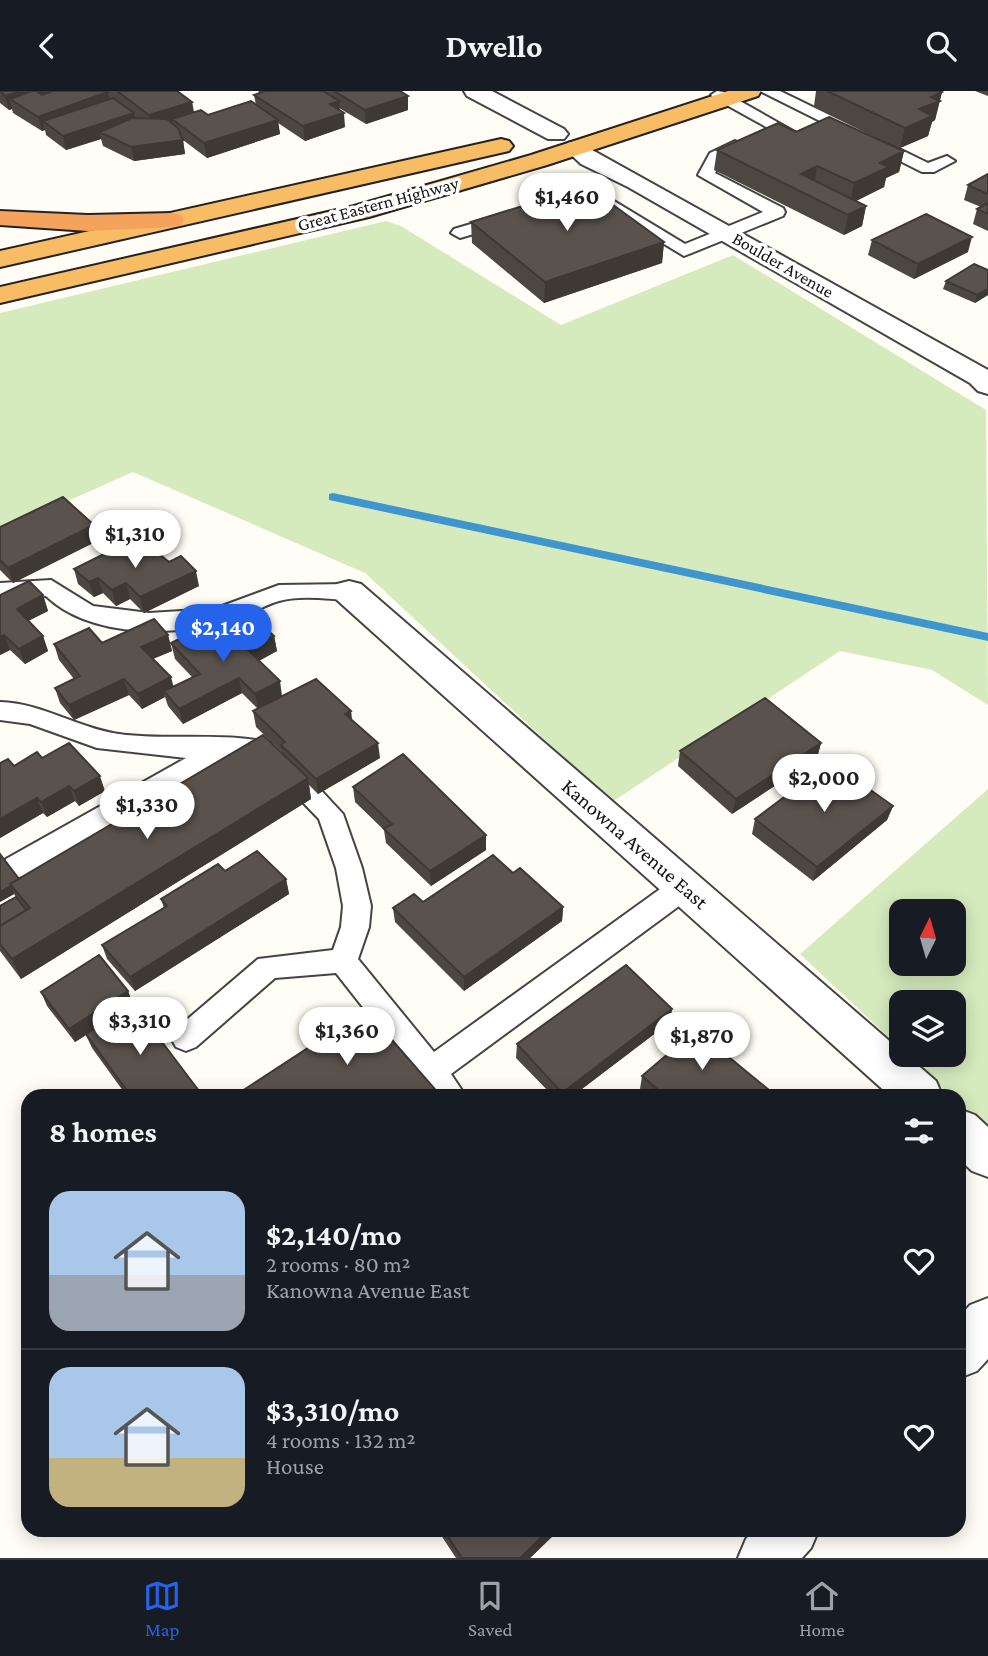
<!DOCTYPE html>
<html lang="en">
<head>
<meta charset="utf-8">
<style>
  :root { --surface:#171b24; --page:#20242c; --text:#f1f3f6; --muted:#9ea1a6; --line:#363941; --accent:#2563eb }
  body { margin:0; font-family:"Crimson Pro",serif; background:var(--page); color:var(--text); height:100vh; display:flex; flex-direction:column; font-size:26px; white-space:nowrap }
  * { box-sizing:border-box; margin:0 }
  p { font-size:23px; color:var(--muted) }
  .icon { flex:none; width:38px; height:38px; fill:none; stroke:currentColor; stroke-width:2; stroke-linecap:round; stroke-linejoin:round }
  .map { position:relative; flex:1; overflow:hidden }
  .panel { position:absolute; left:21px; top:998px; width:945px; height:448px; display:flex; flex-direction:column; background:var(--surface); border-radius:21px; box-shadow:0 4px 18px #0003 }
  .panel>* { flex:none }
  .needle { width:46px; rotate:5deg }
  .buttons { position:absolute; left:889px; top:808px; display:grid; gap:14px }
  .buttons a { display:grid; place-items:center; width:77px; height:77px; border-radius:14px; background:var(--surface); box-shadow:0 4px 18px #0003; font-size:35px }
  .price { position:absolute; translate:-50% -60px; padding:0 16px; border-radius:24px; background:#fff; color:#222; font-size:23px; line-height:46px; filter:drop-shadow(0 2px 4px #0008) }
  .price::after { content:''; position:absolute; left:50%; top:42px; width:21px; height:16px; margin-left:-10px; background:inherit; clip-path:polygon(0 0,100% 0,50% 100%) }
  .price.active { background:var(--accent); color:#fff }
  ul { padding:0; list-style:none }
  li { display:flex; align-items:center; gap:21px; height:175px; padding:0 28px }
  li+li { border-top:2px solid var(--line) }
  li span { display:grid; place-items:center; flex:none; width:196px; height:140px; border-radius:21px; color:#555 }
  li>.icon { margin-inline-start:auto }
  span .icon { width:84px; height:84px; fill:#fffc; stroke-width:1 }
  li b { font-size:30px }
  h2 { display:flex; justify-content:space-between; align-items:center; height:84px; padding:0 28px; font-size:30px }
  header { display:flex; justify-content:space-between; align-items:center; height:91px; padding:0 28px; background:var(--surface); font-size:32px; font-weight:700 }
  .tabs { display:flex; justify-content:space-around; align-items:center; height:98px; border-top:2px solid var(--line); background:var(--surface); font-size:19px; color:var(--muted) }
  .tabs a { display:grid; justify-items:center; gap:4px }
  .tabs .active { color:var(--accent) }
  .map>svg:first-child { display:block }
  .green { fill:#d5ebbd; fill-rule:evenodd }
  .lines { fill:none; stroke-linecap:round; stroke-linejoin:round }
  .stream { fill:#3f96cf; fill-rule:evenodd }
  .service-casing { stroke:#444; stroke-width:4 }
  .minor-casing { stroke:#444; stroke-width:4 }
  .trunk-casing { stroke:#222; stroke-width:4 }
  .motorway-casing { stroke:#222; stroke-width:4 }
  .service { fill:#fff; fill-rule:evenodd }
  .minor { fill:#fff; fill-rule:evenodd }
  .trunk { fill:#f7bc64; fill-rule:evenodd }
  .motorway { fill:#f5a25d; fill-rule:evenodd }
  .wall { fill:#4d4742 }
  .shaded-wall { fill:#3f3936 }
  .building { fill:#5a524d; stroke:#3f3936; stroke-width:2 }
  .labels { text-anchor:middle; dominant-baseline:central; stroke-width:7; stroke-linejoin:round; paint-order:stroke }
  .far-street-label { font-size:18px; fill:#111; stroke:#fff }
  .street-label { font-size:21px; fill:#111; stroke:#fff }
</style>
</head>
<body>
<header><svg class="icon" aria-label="back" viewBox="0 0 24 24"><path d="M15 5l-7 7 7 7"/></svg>Dwello<svg class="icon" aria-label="search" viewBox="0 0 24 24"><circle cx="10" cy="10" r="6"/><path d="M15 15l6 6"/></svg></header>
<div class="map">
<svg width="988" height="1467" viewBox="0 0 988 1467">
  <rect width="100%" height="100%" fill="#fffdf5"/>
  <path class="green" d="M386 130 401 135 561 234 733 164 986 319 988 614 932 579 840 560 612 711 365 482 133 381 0 440V222Z
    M988 698V1040L959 1013V1004H950L908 964H954V912H901V958L800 863ZM901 821H954V873H901Z"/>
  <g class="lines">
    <path class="stream" d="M333 402 988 542V550L329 409V403Z"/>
    <defs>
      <path id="service" d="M717 0 724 1 809 49 807 52H795L714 7 711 4Z
        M760 0H780L928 72 947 65 955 70 934 81H922Z
        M735 50 743 55 722 68 715 82 783 117 785 121 783 125 684 165 600 114 608 109 614 110 685 153 763 121 698 84 710 62Z
        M505 123 514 128 511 132 460 147 451 142 454 138Z
        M51 489 93 515 149 522 214 518 279 494 349 493 357 496 360 501 357 506 349 509C327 508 301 504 279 510 264 514 250 524 235 528 179 546 91 548 46 505L0 508V492Z
        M0 611C42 612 77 637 119 643 169 650 233 640 279 654L343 723 362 777 371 815 369 836 358 868 434 961 674 788 684 785 694 788 698 796 694 804 451 983 465 1004H432L336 882 275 887 196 956 186 960 176 956 171 947 176 938 258 868 333 859 341 836 343 815 336 777 319 728 263 670 225 668 26 784 16 787 6 784 3 776 6 768 186 667 97 657 30 633 0 629Z"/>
      <path id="minor" d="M464 0H492L564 38 568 43 564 48H548L467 5Z
        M576 50 988 279V303L978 300 970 292 628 96 581 73 564 57 568 52Z
        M349 490 361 493 901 960V964H906L936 990 942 1004H889L337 509 332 501 337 493Z
        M959 1018 975 1024 988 1036V1086L972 1080 959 1068Z
        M988 1207V1268L977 1280 959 1287V1226L970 1214Z
        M754 1438H819L811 1457 802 1467H738L746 1448Z"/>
      <path id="trunk" d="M728 0H761L758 5 547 74 369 126 0 212V196L354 115 531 64Z
        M501 48 509 50 513 55 509 60 0 176V160Z"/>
      <path id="motorway" d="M0 120 88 124 172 122 181 124 184 129 181 134 172 136 88 140 0 134Z"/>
    </defs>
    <use href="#service" class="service-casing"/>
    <use href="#minor" class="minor-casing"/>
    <use href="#trunk" class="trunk-casing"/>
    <use href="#motorway" class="motorway-casing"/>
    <use href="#service" class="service"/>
    <use href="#minor" class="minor"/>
    <use href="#trunk" class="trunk"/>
    <use href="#motorway" class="motorway"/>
  </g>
  <path class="wall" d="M0 0H177L192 11 194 21 208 24 256 14 254 4 260 2 258 0H400L408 5V19L366 33 339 17 345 36 305 50 278 32 280 43 207 67 183 49 185 63 134 70 103 55 101 48 66 59 46 44 45 39 42 40 13 22 12 18 9 19 0 12Z
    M816 0H940L942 1 935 29 932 31 928 45 900 57 814 15Z
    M975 0H988V5Z
    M796 41 904 60 899 81 886 87 884 96 856 110 866 115 862 135 844 144 714 79 717 59Z
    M988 83V140L973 133 977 118 981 116 964 109 968 94Z
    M471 131 664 151 662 172 544 212 472 152Z
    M872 149 968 161 914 188 868 164Z
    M988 179V204L975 212 943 198 946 190Z
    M94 434 99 449 13 492 0 479V436Z
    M141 465 199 495 144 522 130 508 116 515 103 502 94 506 78 493 74 478Z
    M0 504H43L48 520 28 530 43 545 48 560 25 573 10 559 0 564Z
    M168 544 172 560 153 568 173 595 192 586 175 568 171 552 206 556 274 545 277 560 259 570 282 605 268 613 351 620 352 629 380 667 318 703 309 694 311 708 21 888 0 860V815L16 806 14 803 0 811V763L19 788 282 662V661L256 636 253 620 258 618 242 602 183 633 168 615 165 606 142 618 129 604 74 629 60 612 55 597 74 588 59 569 54 553 102 552Z
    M821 652 817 667 732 723 678 675 680 660Z
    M42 667 105 700 79 715 75 710 47 726 43 722 0 747V672L14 675Z
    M353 696 486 759 431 795 386 752 384 739 355 711Z
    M893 715 887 729 813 790 752 743 755 728Z
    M225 780 286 788 289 803 135 900 107 868 102 854 164 817 161 808Z
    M513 782 563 816 562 830 464 900 395 831 393 817 423 811Z
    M128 900 133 914 202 1004H126L92 957 86 944 75 951 47 915 41 901Z
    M672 918 670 931 574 1004H552L516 967 517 953Z
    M642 985 775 1004H647L640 998Z
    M437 1438H560L530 1467H456Z"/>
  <path class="shaded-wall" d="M22 0H74L10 8 12 18 9 19 5 5Z
    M108 1 111 16 43 30 45 39 42 40 38 26Z
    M942 1 935 29 932 31 928 45 900 57 905 37 919 18 931 6Z
    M408 5V19L366 33 365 19Z
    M339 10 340 23 344 22 345 36 305 50 303 35 330 13Z
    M192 11 194 25 172 28V32L152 38 149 24Z
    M134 22 137 36 100 41 101 48 66 59 63 45Z
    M278 29 280 43 207 67 204 52Z
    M183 49 185 63 134 70 131 56Z
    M904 60 899 81 886 87 884 96 850 113 854 92 880 72Z
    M817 75 814 95 801 83Z
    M866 115 862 135 844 144 848 124Z
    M972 146 968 161 914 188 918 173Z
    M664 151 662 172 544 212 545 191Z
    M988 198V204L975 212 977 204Z
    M94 434 99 449 13 492 8 477Z
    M196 480 199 495 144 522 140 506Z
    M98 487 103 502 94 506 89 491Z
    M126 492 130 508 116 515 112 499Z
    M43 504 48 520 22 533 17 518Z
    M4 544 10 559 0 564V546Z
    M168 544 172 560 145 571 141 556Z
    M43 545 48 560 25 573 19 558Z
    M274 545 277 560 250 574 248 559Z
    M171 586 175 601 164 600 165 606 142 618 138 603Z
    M239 587 242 602 183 633 179 618Z
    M124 588 129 604 74 629 69 614Z
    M280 590 282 605 258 618 255 603Z
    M351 620 352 635 345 623Z
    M378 652 380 667 318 703 316 688Z
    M821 652 817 667 732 723 736 708Z
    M100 685 105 700 79 715 74 700Z
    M308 687 311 708 21 888 12 868Z
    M69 695 75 710 47 726 41 711Z
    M37 707 43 722 0 747V728Z
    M893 715 887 729 813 790 817 776Z
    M486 744V759L431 795 430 780Z
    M286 788 289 803 135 900 130 886Z
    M11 795 14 803 0 811V801Z
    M563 816 562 830 464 900V886Z
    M128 900 133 914 75 951 69 938Z
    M672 918 670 931 574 1004H562V1002Z
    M550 1438H560L530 1467H520Z"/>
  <path class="building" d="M0 0H22L5 5Z
    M32 0H36L42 4 53 0H106L108 1 38 26 10 8Z
    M117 0H177L192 11 149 24Z
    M265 0H323L339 10 330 13 344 22 303 35 254 4Z
    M334 0H400L408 5 365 19Z
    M827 0H940L942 1 931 6 940 10 919 18 933 25 905 37Z
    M113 7 134 22 63 45 43 30Z
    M251 10 278 29 204 52 172 28 201 19 208 24Z
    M829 26 904 60 880 72 889 76 854 92 817 75 801 83 866 115 848 124 717 59 778 32 796 41Z
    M132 27 167 28 178 37 183 49 131 56 100 41Z
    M988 83V103L968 94Z
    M587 95 664 151 545 191 471 131Z
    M988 112V123L977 118Z
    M926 123 972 146 918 173 872 149Z
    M974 173 988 179V198L977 204 946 190Z
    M63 406 94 434 8 477 0 469V436Z
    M126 452 141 465 153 458 169 471 181 465 196 480 140 506 126 492 112 499 98 487 89 491 74 478Z
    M29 490 43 504 17 518 43 545 19 558 4 544 0 546V504Z
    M154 528 168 544 141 556 171 586 138 603 124 588 69 614 55 597 80 585 54 553 89 537 102 552Z
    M257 529 274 545 248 559 280 590 255 603 239 587 179 618 164 600 200 583 171 552 191 542 206 556Z
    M316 588 351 620 345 623 378 652 316 688 281 654 285 651 253 620Z
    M765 607 821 652 736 708 680 660Z
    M263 644 308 687 12 868 0 853V835L30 817 10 793Z
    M69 652 100 685 74 700 69 695 41 711 37 707 0 728V672L8 668 14 675 37 661 42 667Z
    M403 663 486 744 430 780 384 738 392 733 353 696Z
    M831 671 893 715 817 776 755 728Z
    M257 760 286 788 130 886 102 854 167 815 161 808 218 773 225 780Z
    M0 763 19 788 10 793 11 795 0 801Z
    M493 764 513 782 520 777 563 816 464 886 393 817 414 803 423 811Z
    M16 806 26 819 0 835V815Z
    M99 864 128 900 69 938 41 901Z
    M626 874 672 918 562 1002 517 953Z
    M134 914 202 1004H130L86 943Z
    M366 919 440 1004H236Z
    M696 939 775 1004H664L642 985Z
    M443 1438H550L520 1467H462Z"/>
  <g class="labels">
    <g class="far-street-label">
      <text transform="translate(378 113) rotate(-15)">Great Eastern Highway</text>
      <text transform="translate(783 174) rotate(30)">Boulder Avenue</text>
    </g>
    <g class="street-label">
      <text transform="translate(635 753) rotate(41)">Kanowna Avenue East</text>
    </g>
  </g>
</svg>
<div class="buttons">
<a><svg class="needle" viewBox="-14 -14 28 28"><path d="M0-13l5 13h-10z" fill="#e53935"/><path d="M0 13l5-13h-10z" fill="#9ea1a6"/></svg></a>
<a><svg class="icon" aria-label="layers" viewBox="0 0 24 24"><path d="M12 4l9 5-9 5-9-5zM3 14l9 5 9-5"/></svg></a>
</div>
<b class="price" style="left:567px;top:142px">$1,460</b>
<b class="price" style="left:135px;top:479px">$1,310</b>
<b class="price active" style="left:223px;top:573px">$2,140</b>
<b class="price" style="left:824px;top:723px">$2,000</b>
<b class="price" style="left:147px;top:750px">$1,330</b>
<b class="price" style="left:140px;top:966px">$3,310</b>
<b class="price" style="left:347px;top:976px">$1,360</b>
<b class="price" style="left:702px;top:981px">$1,870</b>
<section class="panel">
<h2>8 homes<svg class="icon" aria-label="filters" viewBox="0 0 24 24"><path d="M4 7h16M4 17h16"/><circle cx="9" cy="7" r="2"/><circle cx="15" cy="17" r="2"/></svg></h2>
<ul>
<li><span style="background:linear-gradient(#a9c7e8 60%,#9aa5b1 0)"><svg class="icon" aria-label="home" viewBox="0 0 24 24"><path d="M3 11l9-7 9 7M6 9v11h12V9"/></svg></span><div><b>$2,140/mo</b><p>2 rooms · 80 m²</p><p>Kanowna Avenue East</p></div><svg class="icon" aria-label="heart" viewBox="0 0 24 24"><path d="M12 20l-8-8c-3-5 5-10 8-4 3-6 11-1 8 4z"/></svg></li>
<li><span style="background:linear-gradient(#a9c7e8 65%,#c2b280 0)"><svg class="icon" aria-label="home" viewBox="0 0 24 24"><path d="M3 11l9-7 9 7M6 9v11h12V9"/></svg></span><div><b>$3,310/mo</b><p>4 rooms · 132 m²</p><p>House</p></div><svg class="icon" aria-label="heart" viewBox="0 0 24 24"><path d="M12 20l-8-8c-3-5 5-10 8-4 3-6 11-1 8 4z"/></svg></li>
</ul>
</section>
</div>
<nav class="tabs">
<a class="active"><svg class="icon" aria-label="map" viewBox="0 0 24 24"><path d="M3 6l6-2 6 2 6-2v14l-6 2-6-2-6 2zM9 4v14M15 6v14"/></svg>Map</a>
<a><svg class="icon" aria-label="saved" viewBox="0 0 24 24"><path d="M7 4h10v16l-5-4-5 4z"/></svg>Saved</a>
<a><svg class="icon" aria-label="home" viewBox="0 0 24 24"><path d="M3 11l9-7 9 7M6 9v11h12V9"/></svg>Home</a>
</nav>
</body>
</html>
